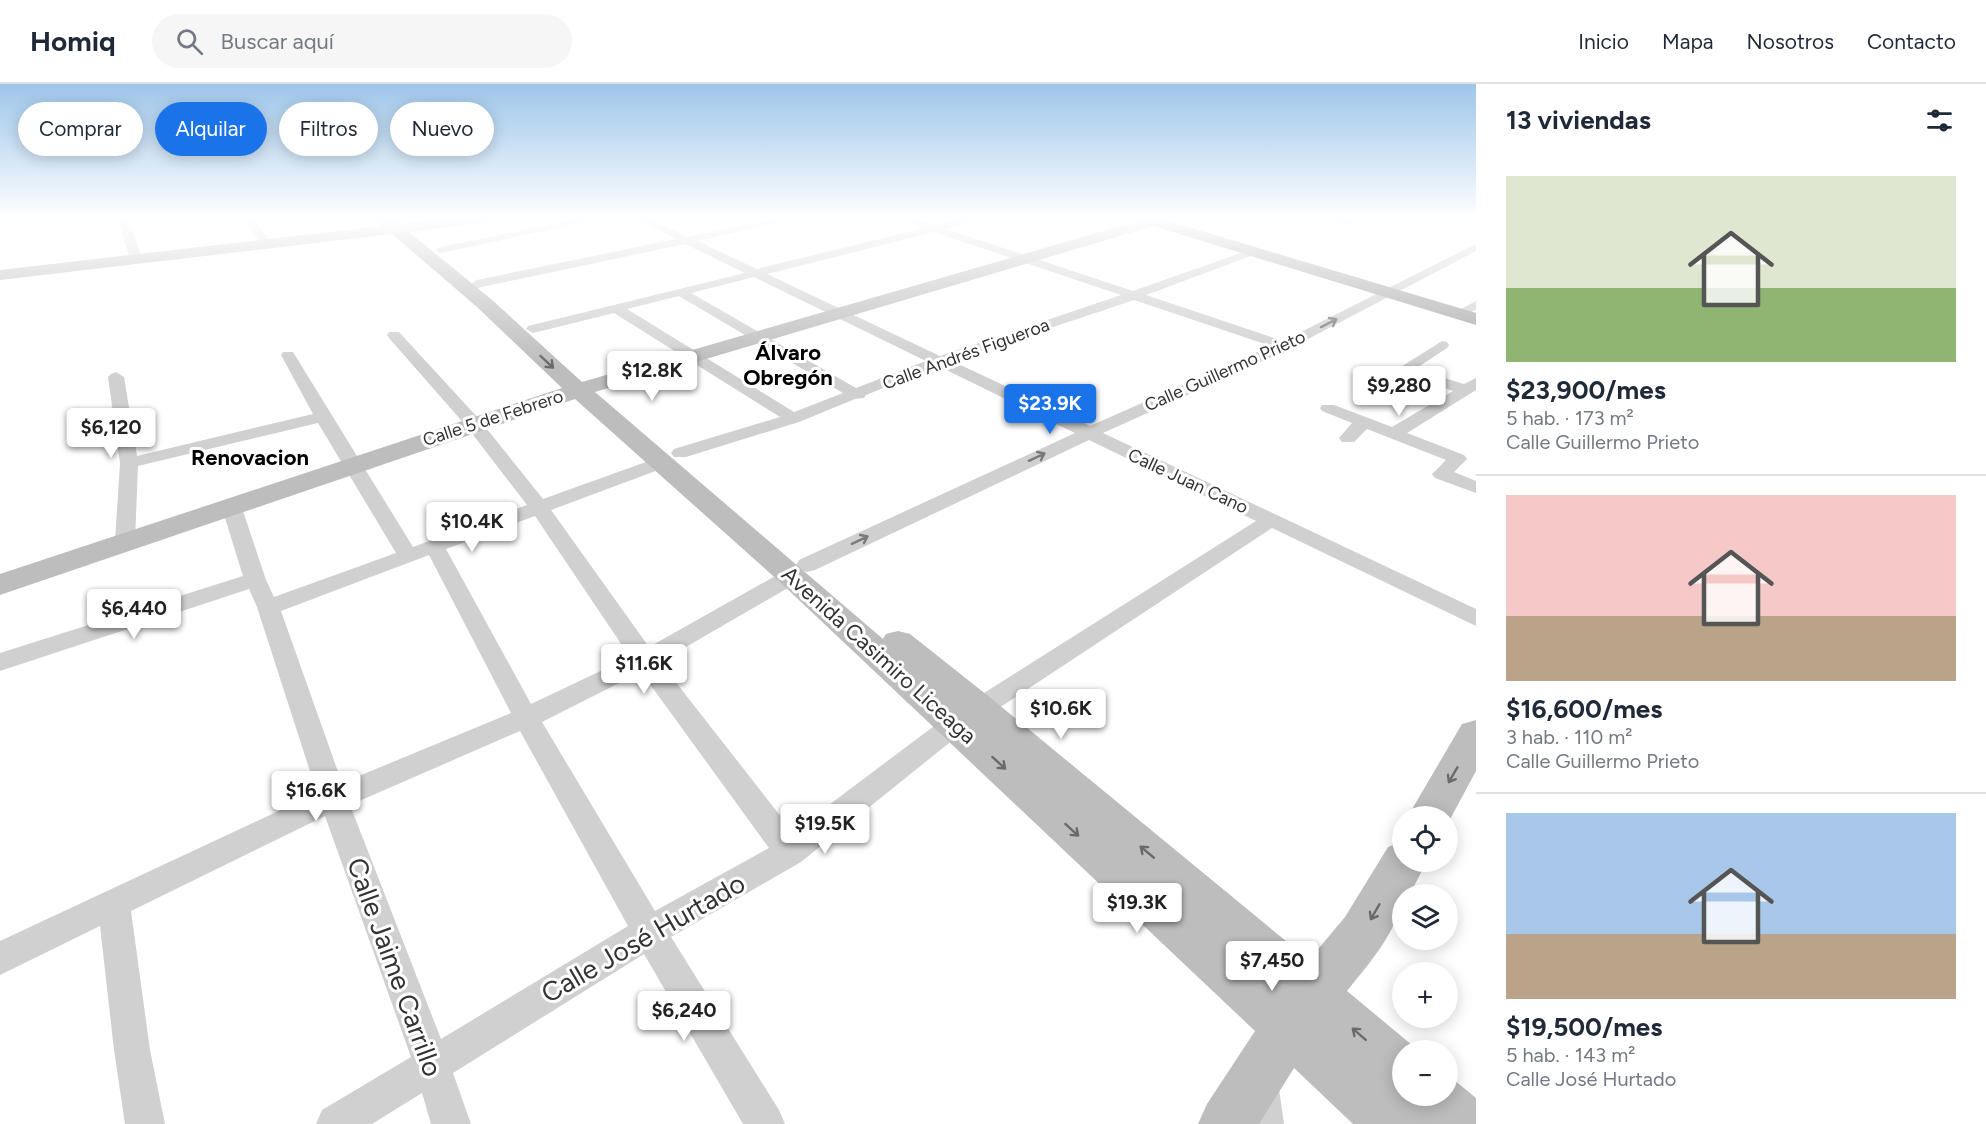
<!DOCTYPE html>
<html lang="es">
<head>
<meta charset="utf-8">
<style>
  :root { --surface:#fff; --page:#f6f6f7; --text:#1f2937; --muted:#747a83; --line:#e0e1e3; --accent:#1a73e8 }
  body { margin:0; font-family:Figtree,sans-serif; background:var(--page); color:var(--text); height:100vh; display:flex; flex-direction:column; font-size:22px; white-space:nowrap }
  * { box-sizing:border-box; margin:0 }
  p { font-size:20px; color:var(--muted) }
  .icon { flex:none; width:33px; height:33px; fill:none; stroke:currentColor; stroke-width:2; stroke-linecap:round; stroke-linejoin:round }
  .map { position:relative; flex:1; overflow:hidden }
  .side { display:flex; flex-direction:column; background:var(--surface); width:510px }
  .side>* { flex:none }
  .guide { position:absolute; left:18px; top:18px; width:570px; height:54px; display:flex; gap:12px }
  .tools { position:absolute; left:1392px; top:722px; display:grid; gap:12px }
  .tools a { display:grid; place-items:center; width:66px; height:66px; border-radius:50%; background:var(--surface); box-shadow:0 3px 15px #0003; font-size:30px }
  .price { position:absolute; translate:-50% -51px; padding:0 14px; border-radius:6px; background:#fff; color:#222; font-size:20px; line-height:39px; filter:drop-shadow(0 2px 3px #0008) }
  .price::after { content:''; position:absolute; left:50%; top:36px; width:18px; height:14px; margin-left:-9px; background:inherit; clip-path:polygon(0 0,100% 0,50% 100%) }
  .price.selected { background:var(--accent); color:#fff }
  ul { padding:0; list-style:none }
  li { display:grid; align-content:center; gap:12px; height:318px; padding:0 30px }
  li+li { border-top:2px solid var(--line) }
  li span { display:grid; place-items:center; height:186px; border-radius:0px; color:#555 }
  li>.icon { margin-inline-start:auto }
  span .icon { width:108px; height:108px; fill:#fffc; stroke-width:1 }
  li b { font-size:26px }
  h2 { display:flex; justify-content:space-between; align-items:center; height:72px; padding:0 30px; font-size:26px }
  .chip { padding:0 21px; border-radius:27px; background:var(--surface); box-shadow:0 3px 15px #0003; font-size:21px; line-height:54px }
  .chip.selected { background:var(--accent); color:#fff }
  header { display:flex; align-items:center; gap:36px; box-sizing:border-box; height:84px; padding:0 30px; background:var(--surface); border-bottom:2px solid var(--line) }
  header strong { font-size:28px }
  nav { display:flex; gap:33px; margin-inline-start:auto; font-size:21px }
  .search { width:420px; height:54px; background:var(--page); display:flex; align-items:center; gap:15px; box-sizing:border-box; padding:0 21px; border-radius:33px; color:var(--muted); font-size:22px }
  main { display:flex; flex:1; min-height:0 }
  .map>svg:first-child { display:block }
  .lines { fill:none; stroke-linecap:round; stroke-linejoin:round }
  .street { fill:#d0d0d0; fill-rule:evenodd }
  .secondary { fill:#bdbdbd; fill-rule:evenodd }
  .primary { fill:#ababab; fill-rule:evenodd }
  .oneway { stroke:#7a7a7a }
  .oneway2 { stroke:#6a6a6a }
  .labels { text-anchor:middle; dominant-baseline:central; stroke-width:6; stroke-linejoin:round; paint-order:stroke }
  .far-street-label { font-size:18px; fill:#333; stroke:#fff }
  .far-quarter-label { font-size:22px; font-weight:bold; fill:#000; stroke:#fff }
  .street-label { font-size:22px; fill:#333; stroke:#fff }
  .near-street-label { font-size:27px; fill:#333; stroke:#fff }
</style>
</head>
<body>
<header>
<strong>Homiq</strong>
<div class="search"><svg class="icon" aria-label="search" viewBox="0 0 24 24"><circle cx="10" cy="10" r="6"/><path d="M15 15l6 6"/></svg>Buscar aquí</div>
<nav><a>Inicio</a><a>Mapa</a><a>Nosotros</a><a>Contacto</a></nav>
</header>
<main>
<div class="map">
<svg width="1476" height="1040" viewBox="0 0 1476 1040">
  <rect width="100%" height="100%" fill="#fff"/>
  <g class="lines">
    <path class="street" d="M118 134H128L142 175 140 177H132L130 175Z
      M243 134H253L271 159 270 161H262Z
      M584 134H605L440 169 434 166 440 163Z
      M635 134H648L688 153 778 134H798L697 157 757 185 924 144 898 134H914L935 141 965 134H983L946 145 1133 207 1252 165 1258 168 1256 170 1146 211 1283 257 1476 160V167L1289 265 1103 349 1476 525V542L1272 444 964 647 801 778 671 853 779 1026 785 1040H743L644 870 453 989 471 1040H431L422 1009 372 1040H316L322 1026 411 973 325 732 131 827 150 966 165 1040H125L114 966 100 842 0 891V857L317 709 257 523 249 505 0 587V569L243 492 221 421 224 417H238L241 421 266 496 274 513 396 469 318 339 138 382 135 457 132 461H118L115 457 120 379 108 293 111 290 116 288 124 293 137 372 313 330 281 271 283 268H293L413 463 527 421 467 343 389 254 387 251 389 248H399L479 335 543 415 657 374H669L672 378 669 382 551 426 649 563 784 487 792 485 800 487 803 492 800 497 660 578 793 748 946 633 1256 437 1089 356 815 486 807 488 799 486 796 481 799 476 1075 349 938 282 866 311 864 314 855 315 799 338 686 373H674L671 369 674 365 780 333 614 229 533 249 526 245 528 242 745 189 685 160 477 204 471 200 477 196 676 155ZM934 148 1121 211 940 272 767 190ZM754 193 926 277 856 304 691 209ZM679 212 843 309 794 328 627 225ZM1134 216 1271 262 1090 342 952 277ZM535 432 630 573 531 620 446 465ZM429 471 511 629 342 699 281 527ZM641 588 769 764 655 827 542 638ZM520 647 628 842 441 955 350 721Z
      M1346 134H1361L1347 141H1339V137Z
      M1476 217V226L1468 229 1461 225Z
      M1442 257 1447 258 1449 261 1447 264 1415 285 1464 300 1476 294V306L1407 349 1464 371 1467 375 1454 388 1476 397V409L1435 394 1432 390 1446 376 1367 345 1354 358H1342L1339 354 1352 339 1322 327 1320 324 1322 321H1334L1392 343 1453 307 1398 289 1396 286Z
      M1260 986 1273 992 1279 1005 1284 1040H1244L1241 1005 1247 992Z"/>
    <path class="secondary" d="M375 134H392L399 140 446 134H493L486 138 409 148 491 215 582 298 1148 134H1172L1170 137 595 308 883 555 886 550 898 547 910 550 992 615 1309 876 1345 833 1388 763 1402 757V777H1427L1410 810H1402C1402 843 1367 882 1347 907L1418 966H1402V1011H1448V991L1476 1014V1040H1353L1294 984 1259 1040H1198L1207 1020 1255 947 781 499 575 315 0 511V490L562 304 477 223 392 150 0 196V186L382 142Z
      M1476 636V687L1448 739V732H1408L1462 640Z"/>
    <path class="primary" d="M1135 134H1158L1476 229V241L1137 137Z"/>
  </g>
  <defs><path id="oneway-shaft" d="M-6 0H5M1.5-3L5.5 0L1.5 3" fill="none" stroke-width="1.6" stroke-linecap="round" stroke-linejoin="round" transform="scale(1.5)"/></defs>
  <g class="oneway">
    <use href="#oneway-shaft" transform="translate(1329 239) rotate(-27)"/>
    <use href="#oneway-shaft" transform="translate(1037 373) rotate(-25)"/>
    <use href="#oneway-shaft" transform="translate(860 456) rotate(-25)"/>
  </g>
  <g class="oneway2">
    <use href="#oneway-shaft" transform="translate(547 278) rotate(43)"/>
    <use href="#oneway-shaft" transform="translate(999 679) rotate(42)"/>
    <use href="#oneway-shaft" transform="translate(1453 691) rotate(120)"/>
    <use href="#oneway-shaft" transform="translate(1072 746) rotate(42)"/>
    <use href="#oneway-shaft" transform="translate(1147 768) rotate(-140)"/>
    <use href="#oneway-shaft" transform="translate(1375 828) rotate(120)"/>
    <use href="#oneway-shaft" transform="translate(1359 950) rotate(-139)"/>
  </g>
  <linearGradient id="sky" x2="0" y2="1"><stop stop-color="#9ec6ea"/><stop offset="0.48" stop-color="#fff"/><stop offset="1" stop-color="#fff" stop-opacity="0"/></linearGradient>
  <rect width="1476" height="280" fill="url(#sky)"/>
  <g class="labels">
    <g class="far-street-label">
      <text transform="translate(966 270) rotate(-20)">Calle Andrés Figueroa</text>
      <text transform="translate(1225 287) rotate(-24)">Calle Guillermo Prieto</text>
      <text transform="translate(493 334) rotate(-18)">Calle 5 de Febrero</text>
      <text transform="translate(1188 397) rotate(25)">Calle Juan Cano</text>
    </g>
    <g class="far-quarter-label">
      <text x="788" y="268">Álvaro<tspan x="788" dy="25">Obregón</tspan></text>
      <text x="250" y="373">Renovacion</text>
    </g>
    <g class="street-label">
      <text transform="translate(879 571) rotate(42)">Avenida Casimiro Liceaga</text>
    </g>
    <g class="near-street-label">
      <text transform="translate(643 854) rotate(-30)">Calle José Hurtado</text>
      <text transform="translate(395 883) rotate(70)">Calle Jaime Carrillo</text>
    </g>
  </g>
</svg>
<div class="tools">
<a><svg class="icon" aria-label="locate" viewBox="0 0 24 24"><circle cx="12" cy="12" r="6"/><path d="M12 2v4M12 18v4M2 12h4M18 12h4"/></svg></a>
<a><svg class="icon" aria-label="layers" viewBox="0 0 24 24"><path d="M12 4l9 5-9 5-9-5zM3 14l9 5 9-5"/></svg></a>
<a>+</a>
<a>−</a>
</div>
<b class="price" style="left:652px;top:318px">$12.8K</b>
<b class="price" style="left:1399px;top:333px">$9,280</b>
<b class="price selected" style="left:1050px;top:351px">$23.9K</b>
<b class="price" style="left:111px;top:375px">$6,120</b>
<b class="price" style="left:472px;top:469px">$10.4K</b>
<b class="price" style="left:134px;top:556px">$6,440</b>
<b class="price" style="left:644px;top:611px">$11.6K</b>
<b class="price" style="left:1061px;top:656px">$10.6K</b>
<b class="price" style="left:316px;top:738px">$16.6K</b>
<b class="price" style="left:825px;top:771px">$19.5K</b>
<b class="price" style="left:1137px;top:850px">$19.3K</b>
<b class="price" style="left:1272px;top:908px">$7,450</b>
<b class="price" style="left:684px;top:958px">$6,240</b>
<div class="guide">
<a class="chip">Comprar</a>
<a class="chip selected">Alquilar</a>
<a class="chip">Filtros</a>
<a class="chip">Nuevo</a>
</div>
</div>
<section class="side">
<h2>13 viviendas<svg class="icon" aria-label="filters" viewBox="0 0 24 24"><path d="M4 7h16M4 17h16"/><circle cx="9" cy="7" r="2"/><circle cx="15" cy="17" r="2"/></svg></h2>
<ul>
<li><span style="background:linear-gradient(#dfe7d0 60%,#8fb573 0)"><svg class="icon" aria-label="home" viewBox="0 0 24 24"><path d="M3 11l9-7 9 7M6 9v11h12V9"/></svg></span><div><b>$23,900/mes</b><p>5 hab. · 173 m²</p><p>Calle Guillermo Prieto</p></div></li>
<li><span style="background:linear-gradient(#f6c9c9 65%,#b9a48a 0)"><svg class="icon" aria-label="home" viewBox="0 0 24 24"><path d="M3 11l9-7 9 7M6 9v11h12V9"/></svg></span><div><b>$16,600/mes</b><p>3 hab. · 110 m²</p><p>Calle Guillermo Prieto</p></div></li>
<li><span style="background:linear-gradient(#a9c7e8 65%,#b9a48a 0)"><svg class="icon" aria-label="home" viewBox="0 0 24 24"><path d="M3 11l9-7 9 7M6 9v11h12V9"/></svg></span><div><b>$19,500/mes</b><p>5 hab. · 143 m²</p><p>Calle José Hurtado</p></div></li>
</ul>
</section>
</main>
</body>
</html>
